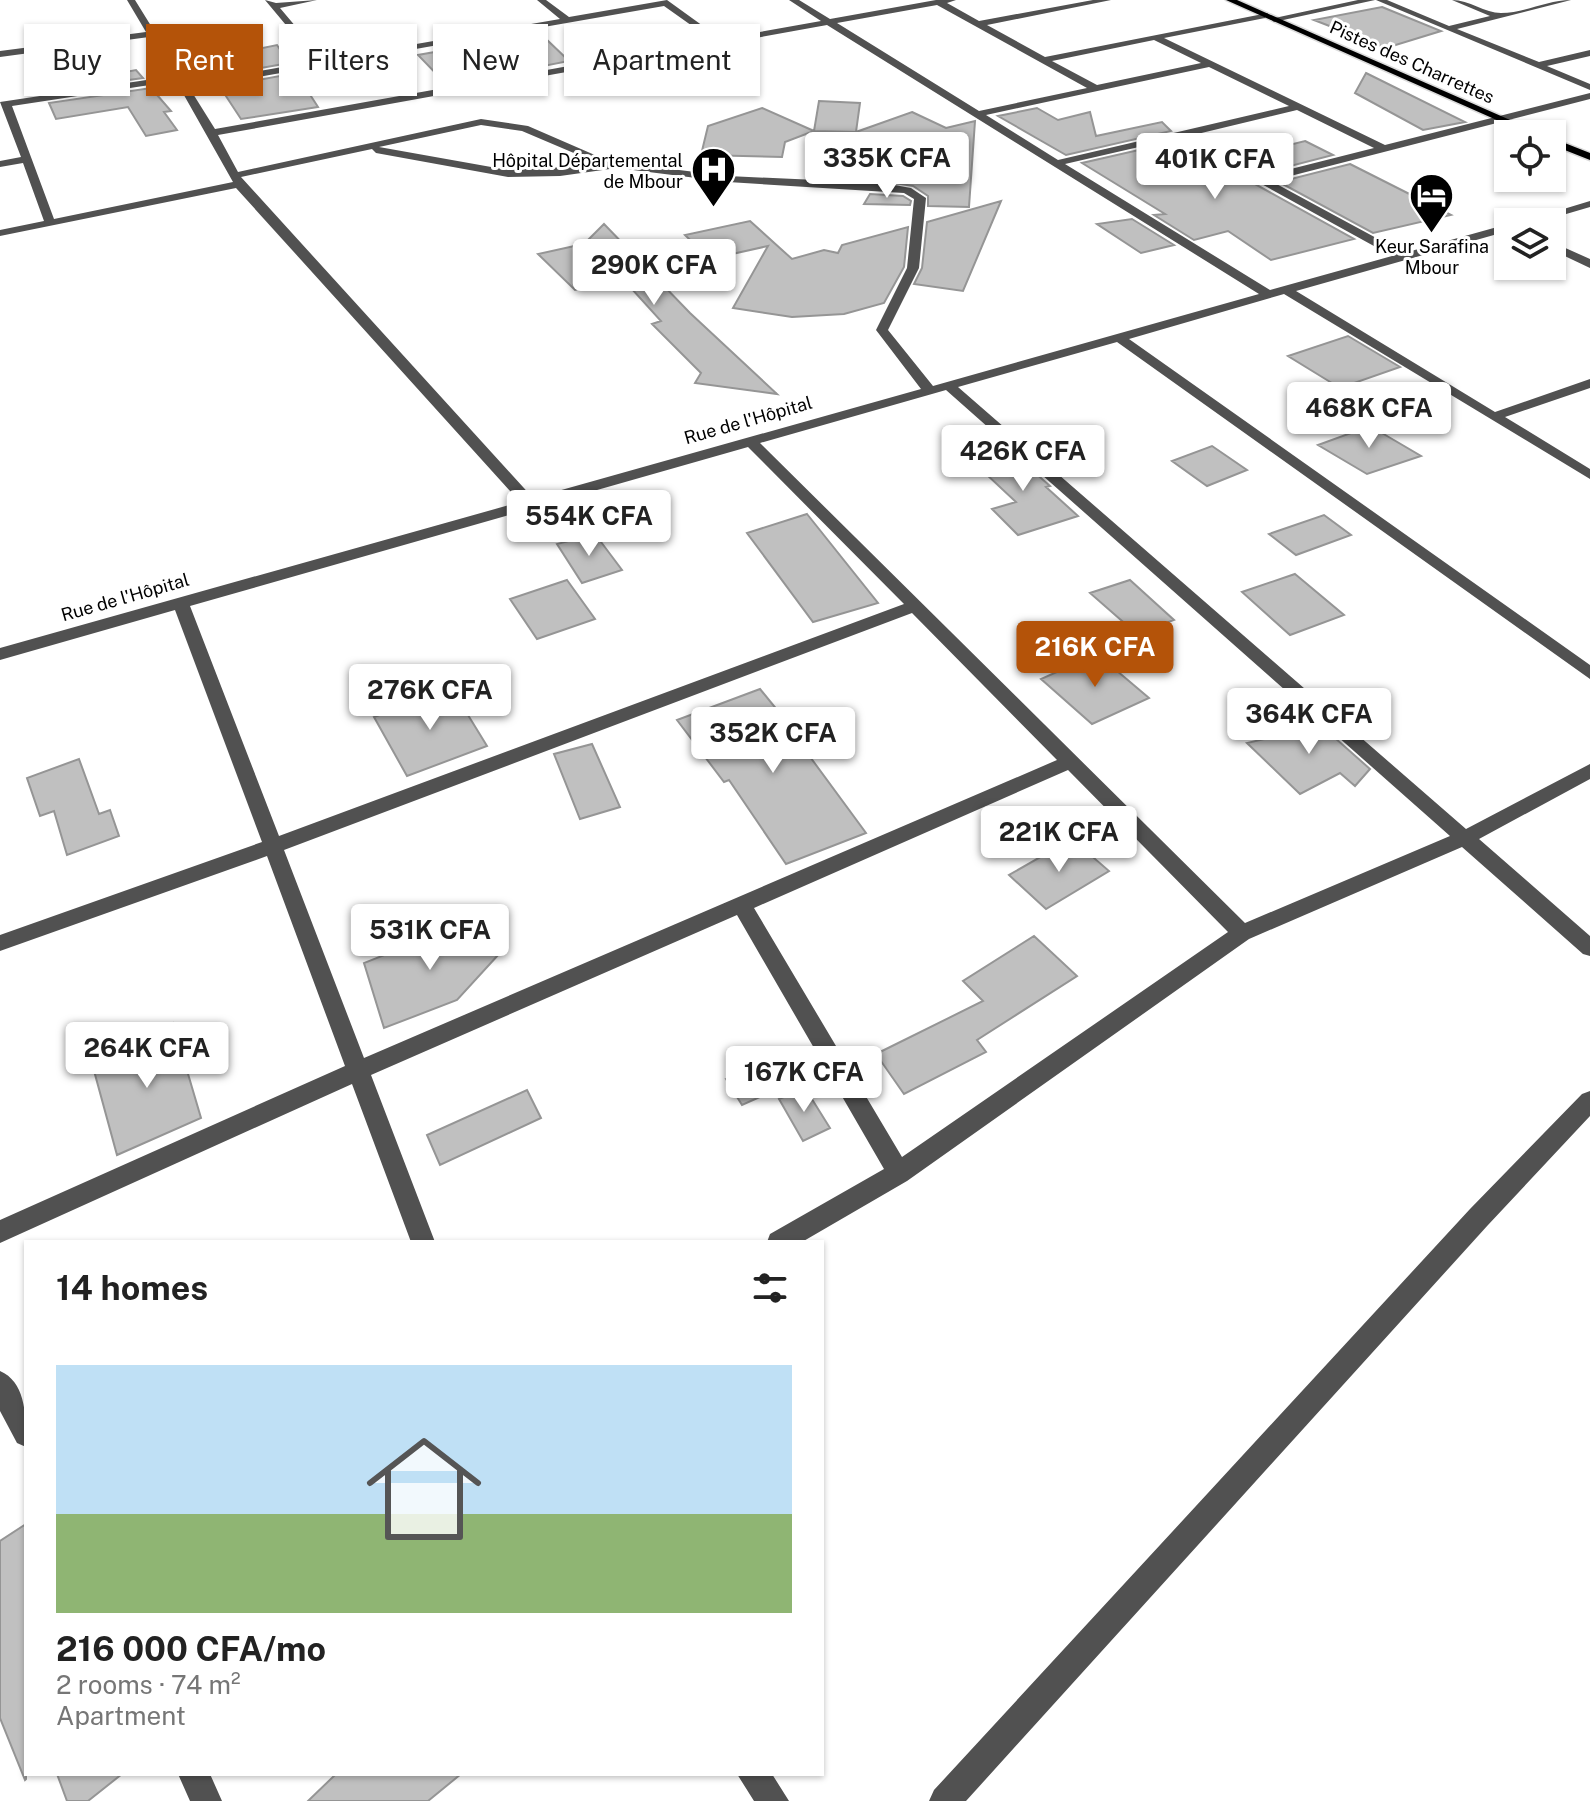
<!DOCTYPE html>
<html lang="en">
<head>
<meta charset="utf-8">
<style>
  :root { --surface:#fff; --page:#f6f6f6; --text:#222; --muted:#767676; --accent:#b45309 }
  body { margin:0; font-family:"Public Sans",sans-serif; background:var(--page); color:var(--text); height:100vh; display:flex; flex-direction:column; font-size:30px; white-space:nowrap }
  * { box-sizing:border-box; margin:0 }
  p { font-size:26px; color:var(--muted) }
  .icon { flex:none; width:44px; height:44px; fill:none; stroke:currentColor; stroke-width:2; stroke-linecap:round; stroke-linejoin:round }
  .map { position:relative; flex:1; overflow:hidden }
  .panel { position:absolute; left:24px; top:1240px; width:800px; height:536px; display:flex; flex-direction:column; background:var(--surface); border-radius:0px; box-shadow:0 2px 6px #0004 }
  .panel>* { flex:none }
  .top-card { position:absolute; left:24px; top:24px; width:800px; height:72px; display:flex; gap:16px }
  .controls { position:absolute; left:1494px; top:120px; display:grid; gap:16px }
  .controls a { display:grid; place-items:center; width:72px; height:72px; border-radius:0px; background:var(--surface); box-shadow:0 2px 6px #0004; font-size:40px }
  .price { position:absolute; translate:-50% -68px; padding:0 18px; border-radius:8px; background:#fff; color:#222; font-size:26px; line-height:52px; filter:drop-shadow(0 2px 4px #0008) }
  .price::after { content:''; position:absolute; left:50%; top:48px; width:24px; height:18px; margin-left:-12px; background:inherit; clip-path:polygon(0 0,100% 0,50% 100%) }
  .price.selected { background:var(--accent); color:#fff }
  ul { padding:0; list-style:none }
  li { display:grid; align-content:center; gap:16px; height:424px; padding:0 32px }
  li span { display:grid; place-items:center; height:248px; border-radius:0px; color:#555 }
  li>.icon { margin-inline-start:auto }
  span .icon { width:144px; height:144px; fill:#fffc; stroke-width:1 }
  li b { font-size:34px }
  h2 { display:flex; justify-content:space-between; align-items:center; height:96px; padding:0 32px; font-size:34px }
  .tag { padding:0 28px; border-radius:0px; background:var(--surface); box-shadow:0 2px 6px #0004; font-size:28px; line-height:72px }
  .tag.selected { background:var(--accent); color:#fff }
  .map>svg:first-child { display:block }
  .building { fill:#c0c0c0; stroke:#959595; stroke-width:2 }
  .lines { fill:none; stroke-linecap:round; stroke-linejoin:round }
  .major-casing { stroke:#dbdbdb; stroke-width:3 }
  .minor { fill:#515151; fill-rule:evenodd }
  .major { fill:#000; fill-rule:evenodd }
  .labels { text-anchor:middle; dominant-baseline:central; stroke-width:6; stroke-linejoin:round; paint-order:stroke }
  .far-street-label { font-size:18px; fill:#000; stroke:#fff }
  .far-poi-label { font-size:18px; fill:#000; stroke:#fff; text-anchor:end }
</style>
</head>
<body>
<div class="map">
<svg width="1590" height="1801" viewBox="0 0 1590 1801">
  <rect width="100%" height="100%" fill="#fff"/>
  <path class="building" d="M1382 7 1441 31 1386 48 1314 20Z
    M544 37 569 61 503 74 473 45Z
    M234 40 243 52 277 45 289 63 215 76 193 46Z
    M457 48 488 77 446 84 418 55Z
    M77 54 93 78 136 70 143 78 44 92 36 76 54 73 46 60Z
    M296 73 318 107 241 119 220 87Z
    M1366 73 1465 122 1423 130 1355 93Z
    M151 88 171 111 164 112 177 130 146 136 128 107 56 119 49 103Z
    M819 101 860 103 856 132 814 131Z
    M762 108 814 131 785 142 782 157 701 155 708 126Z
    M1037 108 1058 120 1090 112 1096 136 1162 122 1171 131 1066 155 998 116Z
    M912 112 946 128 975 121 969 207 928 206V196L913 186 876 180 881 144 856 132Z
    M1178 141 1201 158 1217 163 1354 239 1271 260 1228 231 1194 240 1154 215 1165 214 1082 163Z
    M1305 141 1333 155 1263 173 1237 158Z
    M1350 164 1451 215 1373 233 1279 182Z
    M870 194 903 196 911 201 910 205 864 204Z
    M1001 201 963 291 914 284 922 268 927 222Z
    M1132 219 1174 245 1141 253 1097 224Z
    M750 221 792 259 824 250 838 253 842 245 908 227 904 267 884 303 844 314 792 317 733 308 768 246 710 259 685 235Z
    M604 224 690 313 777 394 695 383 701 373 652 324 661 321 622 278 575 290 538 254 588 243 587 241Z
    M1348 336 1400 367 1340 388 1288 356Z
    M1370 426 1421 456 1367 474 1318 445Z
    M1212 446 1247 470 1207 486 1172 461Z
    M1007 448 1050 486 1046 487 1078 516 1018 535 992 509 1016 502 970 459Z
    M807 514 878 603 813 622 747 533Z
    M1324 515 1351 535 1296 555 1269 534Z
    M595 534 622 570 582 583 557 544Z
    M1295 574 1344 615 1290 635 1242 592Z
    M567 580 595 619 537 639 510 599Z
    M1130 580 1174 620 1137 634 1090 593Z
    M1097 654 1149 698 1092 724 1041 679Z
    M452 689 487 746 407 776 374 717Z
    M760 689 809 749 805 750 866 833 786 864 729 780 724 782 677 720Z
    M1309 715 1370 769 1355 786 1340 773 1300 794 1247 743 1291 733 1282 725Z
    M592 744 620 807 580 819 554 754Z
    M79 759 99 814 110 810 119 836 67 855 54 811 40 816 27 778Z
    M1072 839 1109 871 1046 909 1009 875Z
    M480 917 499 954 457 1000 384 1028 364 963Z
    M1034 936 1077 976 977 1040 986 1052 904 1094 876 1054 983 1001 963 981Z
    M173 1023 201 1118 117 1155 93 1067 130 1052 126 1041Z
    M773 1058 789 1084 742 1105 726 1079Z
    M805 1088 830 1128 803 1141 779 1099Z
    M527 1090 541 1118 440 1165 427 1135Z
    M26 1524V1779L25 1780 0 1718V1541Z
    M57 1774H122L88 1801H67Z
    M336 1774H461L428 1801H308Z"/>
  <g class="lines">
    <defs>
      <path id="major" d="M1226 0H1237L1542 134H1528Z
        M1552 138 1590 153V160L1552 145Z"/>
    </defs>
    <use href="#major" class="major-casing"/>
    <path class="minor" d="M127 0H135L187 84 316 61 265 0 276 3 317 0 280 8 324 60 560 19 537 0H546L569 17 667 0 721 39 821 21 789 0H799L830 19 936 0H956L947 3 979 21 1093 0H1111L987 25 1045 57 1268 13 1265 18 1164 38 1385 145 1590 93V99L1271 181 1404 253 1508 224V231L1296 291 1495 412 1590 379V388L1505 417 1590 469V479L1284 294 1129 339 1590 665V679L1117 342 958 387 1466 829 1590 764V779L1479 839 1590 936V956L1583 954 1462 847 1249 939 907 1181 802 1242H767L770 1234 884 1169 737 915 371 1075 435 1242H411L352 1084 0 1243V1220L345 1066 267 856 0 951V935L262 842 175 610 0 660V648L520 502 236 188 0 236V230L44 221 23 163 0 167V161L21 157 0 102 173 76 149 37 0 57V51L146 32ZM937 5 1087 88 979 111 837 23ZM664 6 712 40 503 78 464 41ZM827 25 1259 294 933 386 888 330 919 268 926 198 911 188 883 183 728 176 622 163 604 159 528 126 481 119 238 172 218 135ZM1154 40 1201 63 1097 85 1052 61ZM455 42 494 79 215 129 190 89ZM1209 67 1289 106 1058 160 986 115ZM176 81 233 182 54 219 12 106ZM1297 110 1374 148 1263 176 1189 136ZM481 125 522 131 602 165 508 170 379 147ZM1178 138 1392 256 1270 290 1065 164ZM372 149 376 153 508 177 560 176 617 168 728 182 904 193 914 199 907 268 876 330 921 389 533 498 241 177ZM946 390 1450 836 1245 923 760 443ZM748 447 904 604 279 836 190 606ZM912 613 1057 760 364 1058 284 850ZM1068 770 1228 932 902 1157 754 908Z
      M1358 0H1375L1274 22 1270 19Z
      M1376 0H1387L1449 26 1490 16 1452 0C1469 0 1485 13 1501 13 1525 13 1547 0 1571 0L1457 29 1539 62 1590 50V56L1547 66 1590 84V90Z
      M1590 201V207L1539 222H1521Z
      M1552 242 1590 259V268L1552 250Z
      M1590 1091V1116L1488 1225 966 1801H929L934 1790 1470 1209 1582 1094Z
      M0 1371C28 1383 26 1422 26 1447L17 1443 0 1411Z
      M178 1774H210L222 1801H190Z
      M737 1774H772L789 1801H754Z"/>
    <use href="#major" class="major"/>
  </g>
  <defs>
    <symbol id="hospital-pin" viewBox="-11 -11 22 30"><path d="M0 17L-7.5 6A9.5 9.5 0 1 1 7.5 6Z" fill="#000" stroke="#fff"/><path d="M-5-5h3v3.5h4V-5h3V5h-3V1.5h-4V5h-3Z" fill="#fff"/></symbol>
    <symbol id="hotel-pin" viewBox="-11 -11 22 30"><path d="M0 17L-7.5 6A9.5 9.5 0 1 1 7.5 6Z" fill="#000" stroke="#fff"/><path d="M-6-4.5h1.5V1H6V5H4.5V3h-9V5H-6ZM-4 0a1.8 1.8 0 1 1 3.6 0ZM.5 0V-2.5h3Q6-2.5 6 0Z" fill="#fff"/></symbol>
  </defs>
  <g fill-rule="evenodd">
    <use href="#hospital-pin" x="688" y="144" width="51" height="69"/>
    <use href="#hotel-pin" x="1406" y="170" width="51" height="69"/>
  </g>
  <g class="labels">
    <g class="far-street-label">
      <text transform="translate(1412 62) rotate(24)">Pistes des Charrettes</text>
      <text transform="translate(748 420) rotate(-16)">Rue de l'Hôpital</text>
      <text transform="translate(125 597) rotate(-16)">Rue de l'Hôpital</text>
    </g>
    <g class="far-poi-label">
      <text x="683" y="160">Hôpital Départemental<tspan x="683" dy="21">de Mbour</tspan></text>
      <text x="1432" y="246" text-anchor="middle">Keur Sarafina<tspan x="1432" dy="21">Mbour</tspan></text>
    </g>
  </g>
</svg>
<div class="controls">
<a><svg class="icon" aria-label="locate" viewBox="0 0 24 24"><circle cx="12" cy="12" r="6"/><path d="M12 2v4M12 18v4M2 12h4M18 12h4"/></svg></a>
<a><svg class="icon" aria-label="layers" viewBox="0 0 24 24"><path d="M12 4l9 5-9 5-9-5zM3 14l9 5 9-5"/></svg></a>
</div>
<b class="price" style="left:887px;top:200px">335K CFA</b>
<b class="price" style="left:1215px;top:201px">401K CFA</b>
<b class="price" style="left:654px;top:307px">290K CFA</b>
<b class="price" style="left:1369px;top:450px">468K CFA</b>
<b class="price" style="left:1023px;top:493px">426K CFA</b>
<b class="price" style="left:589px;top:558px">554K CFA</b>
<b class="price selected" style="left:1095px;top:689px">216K CFA</b>
<b class="price" style="left:430px;top:732px">276K CFA</b>
<b class="price" style="left:1309px;top:756px">364K CFA</b>
<b class="price" style="left:773px;top:775px">352K CFA</b>
<b class="price" style="left:1059px;top:874px">221K CFA</b>
<b class="price" style="left:430px;top:972px">531K CFA</b>
<b class="price" style="left:147px;top:1090px">264K CFA</b>
<b class="price" style="left:804px;top:1114px">167K CFA</b>
<div class="top-card">
<a class="tag">Buy</a>
<a class="tag selected">Rent</a>
<a class="tag">Filters</a>
<a class="tag">New</a>
<a class="tag">Apartment</a>
</div>
<section class="panel">
<h2>14 homes<svg class="icon" aria-label="filters" viewBox="0 0 24 24"><path d="M4 7h16M4 17h16"/><circle cx="9" cy="7" r="2"/><circle cx="15" cy="17" r="2"/></svg></h2>
<ul>
<li><span style="background:linear-gradient(#bfe0f5 60%,#8fb573 0)"><svg class="icon" aria-label="home" viewBox="0 0 24 24"><path d="M3 11l9-7 9 7M6 9v11h12V9"/></svg></span><div><b>216 000 CFA/mo</b><p>2 rooms · 74 m²</p><p>Apartment</p></div></li>
</ul>
</section>
</div>
</body>
</html>
